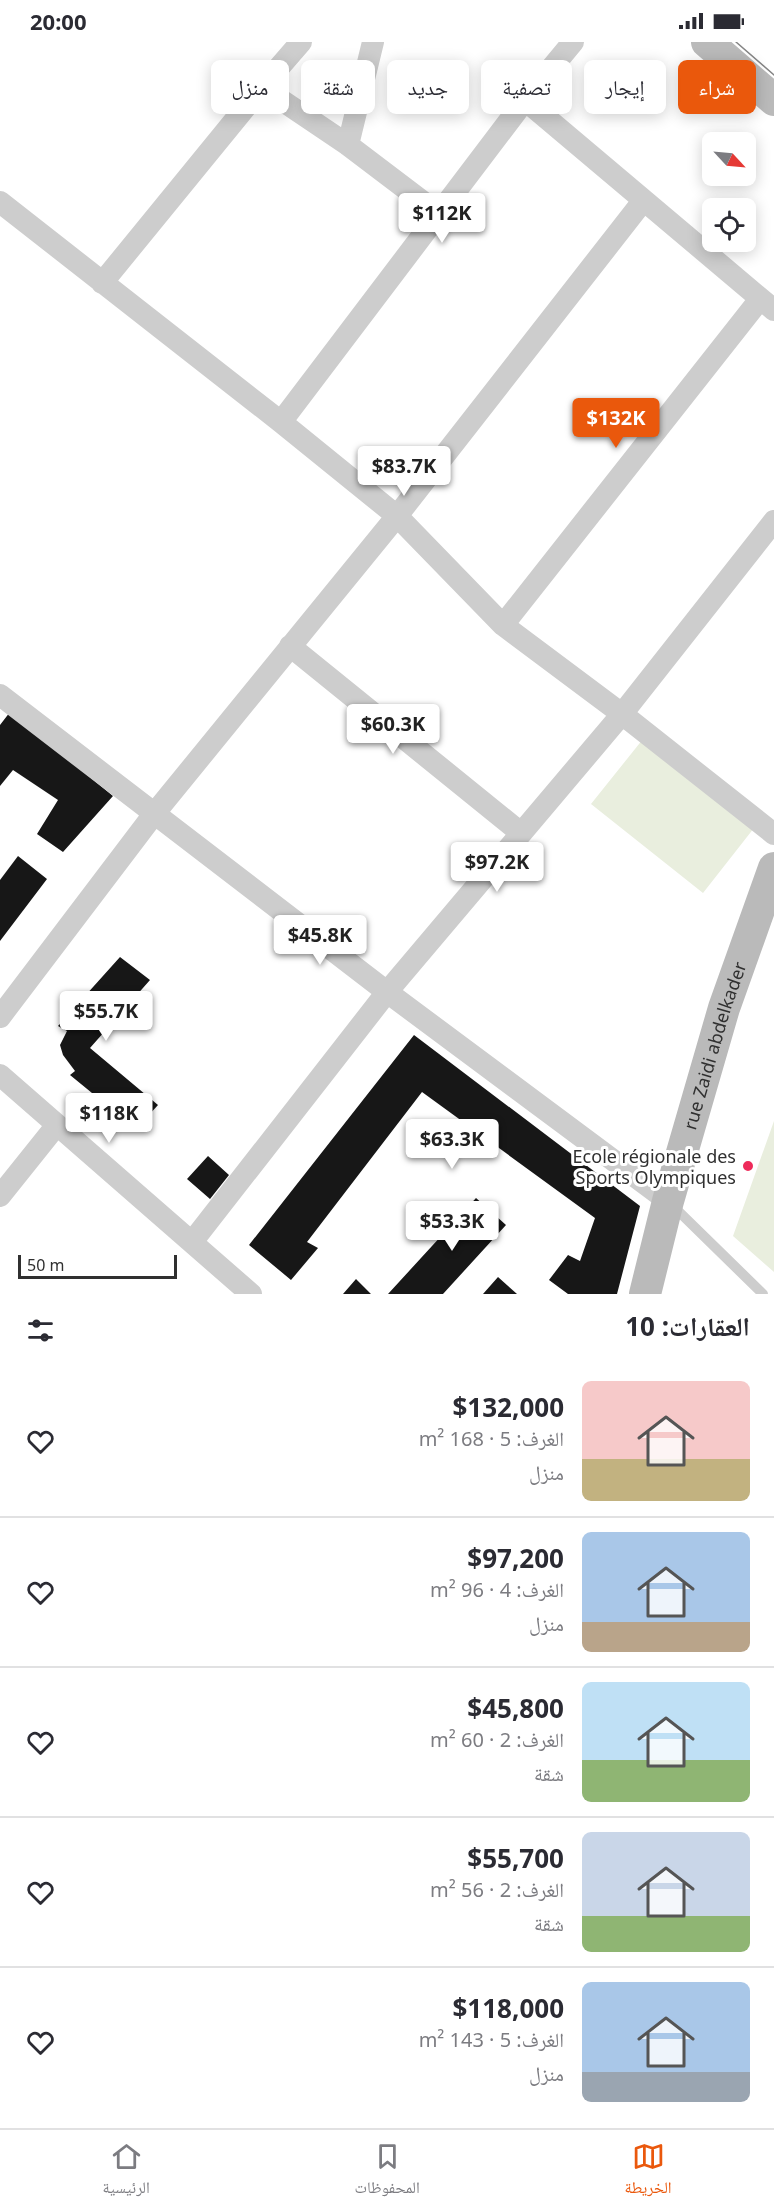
<!DOCTYPE html>
<html lang="ar">
<head>
<meta charset="utf-8">
<style>
  :root { --surface:#fff; --page:#f2f2f3; --text:#2b2b33; --muted:#7c7c81; --line:#e1e1e2; --accent:#ea580c }
  body { margin:0; font-family:"Noto Sans","Noto Naskh Arabic",sans-serif; background:var(--page); color:var(--text); direction:rtl; height:100vh; display:flex; flex-direction:column; font-size:22px; white-space:nowrap }
  * { box-sizing:border-box; margin:0 }
  p { font-size:20px; color:var(--muted) }
  .icon { flex:none; width:33px; height:33px; fill:none; stroke:currentColor; stroke-width:2; stroke-linecap:round; stroke-linejoin:round }
  .map { position:relative; height:1252px; overflow:hidden; direction:ltr }
  .drawer { display:flex; flex-direction:column; background:var(--surface); flex:1 }
  .drawer>* { flex:none }
  .guide { position:absolute; left:18px; top:18px; width:738px; height:54px; direction:rtl; display:flex; gap:12px }
  .needle { width:39px; rotate:116deg }
  .buttons { position:absolute; left:702px; top:90px; display:grid; gap:12px }
  .buttons a { display:grid; place-items:center; width:54px; height:54px; border-radius:9px; background:var(--surface); box-shadow:0 3px 15px #0003; font-size:30px }
  .scale { position:absolute; left:18px; bottom:15px; width:159px; box-sizing:border-box; padding-left:6px; border:3px solid #303030; border-top:0; font-size:16px; line-height:21px; white-space:nowrap; color:#303030; -webkit-text-stroke:4px #fff; paint-order:stroke }
  .price { position:absolute; translate:-50% -51px; padding:0 14px; border-radius:6px; background:#fff; color:#222; font-size:20px; line-height:39px; filter:drop-shadow(0 2px 3px #0008) }
  .price::after { content:''; position:absolute; left:50%; top:36px; width:18px; height:14px; margin-left:-9px; background:inherit; clip-path:polygon(0 0,100% 0,50% 100%) }
  .price.selected { background:var(--accent); color:#fff }
  ul { padding:0; list-style:none }
  li { display:flex; align-items:center; gap:18px; height:150px; padding:0 24px }
  li+li { border-top:2px solid var(--line) }
  li span { display:grid; place-items:center; flex:none; width:168px; height:120px; border-radius:9px; color:#555 }
  li>.icon { margin-inline-start:auto }
  span .icon { width:72px; height:72px; fill:#fffc; stroke-width:1 }
  li b { font-size:26px }
  h2 { display:flex; justify-content:space-between; align-items:center; height:72px; padding:0 24px; font-size:26px }
  .pill { padding:0 21px; border-radius:9px; background:var(--surface); box-shadow:0 3px 15px #0003; font-size:21px; line-height:54px }
  .pill.selected { background:var(--accent); color:#fff }
  .status { display:flex; justify-content:space-between; align-items:center; height:42px; padding:0 30px; background:var(--surface); direction:ltr }
  .status svg { height:16px; fill:currentColor }
  .tab-bar { display:flex; justify-content:space-around; align-items:center; height:84px; border-top:2px solid var(--line); background:var(--surface); font-size:16px; color:var(--muted) }
  .tab-bar a { display:grid; justify-items:center; gap:3px }
  .tab-bar .selected { color:var(--accent) }
  .map>svg:first-child { display:block }
  .green { fill:#e9eede }
  .building { fill:#171717 }
  .lines { fill:none; stroke-linecap:round; stroke-linejoin:round }
  .lane { stroke:#cdcdcd; stroke-width:10 }
  .street { stroke:#cdcdcd; stroke-width:22 }
  .secondary { stroke:#bababa; stroke-width:32 }
  .tram { stroke:#858585; stroke-width:1.5 }
  .poi-dot { fill:#ee2b5a; stroke:#fff; stroke-width:2 }
  .labels { text-anchor:middle; dominant-baseline:central; stroke-width:6; stroke-linejoin:round; paint-order:stroke }
  .street-label { font-size:18px; fill:#303030; stroke:#fff }
  .poi-label { font-size:18px; fill:#303030; stroke:#fff; text-anchor:end }
</style>
</head>
<body>
<div class="status"><b>20:00</b><svg viewBox="0 0 49 12"><path d="M0 12V9h3v3zM5 12V6h3v6zM10 12V3h3v9zM15 12V0h3v12zM26 1h20v11H26zM47 4h2v5h-2z"/></svg></div>
<div class="map">
<svg width="774" height="1252" viewBox="0 0 774 1252">
  <rect width="100%" height="100%" fill="#fff"/>
  <path class="green" d="M643 697 754 786 703 851 591 762Z
    M774 1079V1230L733 1194Z"/>
  <path class="building" d="M10 670 113 754 63 810 37 792 58 758 13 728 0 744V683Z
    M18 814 47 837 0 899V838Z
    M120 915 150 938 90 1006 158 1063 136 1087 70 1033 75 1029 63 1013 60 1003 67 989 58 984Z
    M414 993 640 1164 617 1252H568L549 1238 568 1213 580 1219 595 1176 422 1050 307 1200 318 1206 291 1238 249 1203Z
    M208 1114 229 1133 210 1157 187 1137Z
    M476 1156 506 1183 443 1252H388Z
    M498 1235 517 1252H483Z
    M356 1237 371 1252H343Z"/>
  <g class="lines">
    <path class="lane" d="M671 1162 763 1252"/>
    <path class="street" d="M262 45 348 103 439 172
      M525 58 774 268
      M348 103 373 0
      M0 160 281 380 397 474 503 583 622 672 774 792
      M102 241 262 45 301 0
      M281 380 525 58 573 0
      M503 583 760 257
      M290 604 521 791
      M0 653 387 950 668 1159
      M0 975 154 772 397 474 643 159
      M0 1033 251 1252
      M0 1154 56 1084
      M192 1200 387 950 622 672 774 479"/>
    <g class="secondary">
      <path d="M707 0 774 58"/>
      <path id="s1" d="M645 1252 668 1159 724 966 774 826"/>
    </g>
    <path class="tram" d="M736 0 774 33"/>
  </g>
  <circle class="poi-dot" cx="748" cy="1124" r="6"/>
  <g class="labels">
    <g class="street-label">
      <text stroke="none"><textPath href="#s1" startOffset="258">rue Zaidi abdelkader</textPath></text>
    </g>
    <g class="poi-label">
      <text x="736" y="1114">Ecole régionale des<tspan x="736" dy="21">Sports Olympiques</tspan></text>
    </g>
  </g>
</svg>
<div class="buttons">
<a><svg class="needle" viewBox="-14 -14 28 28"><path d="M0-13l5 13h-10z" fill="#e53935"/><path d="M0 13l5-13h-10z" fill="#7c7c81"/></svg></a>
<a><svg class="icon" aria-label="locate" viewBox="0 0 24 24"><circle cx="12" cy="12" r="6"/><path d="M12 2v4M12 18v4M2 12h4M18 12h4"/></svg></a>
</div>
<div class="scale">50 m</div>
<b class="price" style="left:442px;top:202px">$112K</b>
<b class="price selected" style="left:616px;top:407px">$132K</b>
<b class="price" style="left:404px;top:455px">$83.7K</b>
<b class="price" style="left:393px;top:713px">$60.3K</b>
<b class="price" style="left:497px;top:851px">$97.2K</b>
<b class="price" style="left:320px;top:924px">$45.8K</b>
<b class="price" style="left:106px;top:1000px">$55.7K</b>
<b class="price" style="left:109px;top:1102px">$118K</b>
<b class="price" style="left:452px;top:1128px">$63.3K</b>
<b class="price" style="left:452px;top:1210px">$53.3K</b>
<div class="guide">
<a class="pill selected">شراء</a>
<a class="pill">إيجار</a>
<a class="pill">تصفية</a>
<a class="pill">جديد</a>
<a class="pill">شقة</a>
<a class="pill">منزل</a>
</div>
</div>
<section class="drawer">
<h2>العقارات: 10<svg class="icon" aria-label="filters" viewBox="0 0 24 24"><path d="M4 7h16M4 17h16"/><circle cx="9" cy="7" r="2"/><circle cx="15" cy="17" r="2"/></svg></h2>
<ul>
<li><span style="background:linear-gradient(#f6c9c9 65%,#c2b280 0)"><svg class="icon" aria-label="home" viewBox="0 0 24 24"><path d="M3 11l9-7 9 7M6 9v11h12V9"/></svg></span><div><b>$132,000</b><p>الغرف: 5 · 168 m²</p><p>منزل</p></div><svg class="icon" aria-label="heart" viewBox="0 0 24 24"><path d="M12 20l-8-8c-3-5 5-10 8-4 3-6 11-1 8 4z"/></svg></li>
<li><span style="background:linear-gradient(#a9c7e8 75%,#b9a48a 0)"><svg class="icon" aria-label="home" viewBox="0 0 24 24"><path d="M3 11l9-7 9 7M6 9v11h12V9"/></svg></span><div><b>$97,200</b><p>الغرف: 4 · 96 m²</p><p>منزل</p></div><svg class="icon" aria-label="heart" viewBox="0 0 24 24"><path d="M12 20l-8-8c-3-5 5-10 8-4 3-6 11-1 8 4z"/></svg></li>
<li><span style="background:linear-gradient(#bfe0f5 65%,#8fb573 0)"><svg class="icon" aria-label="home" viewBox="0 0 24 24"><path d="M3 11l9-7 9 7M6 9v11h12V9"/></svg></span><div><b>$45,800</b><p>الغرف: 2 · 60 m²</p><p>شقة</p></div><svg class="icon" aria-label="heart" viewBox="0 0 24 24"><path d="M12 20l-8-8c-3-5 5-10 8-4 3-6 11-1 8 4z"/></svg></li>
<li><span style="background:linear-gradient(#c9d6e8 70%,#8fb573 0)"><svg class="icon" aria-label="home" viewBox="0 0 24 24"><path d="M3 11l9-7 9 7M6 9v11h12V9"/></svg></span><div><b>$55,700</b><p>الغرف: 2 · 56 m²</p><p>شقة</p></div><svg class="icon" aria-label="heart" viewBox="0 0 24 24"><path d="M12 20l-8-8c-3-5 5-10 8-4 3-6 11-1 8 4z"/></svg></li>
<li><span style="background:linear-gradient(#a9c7e8 75%,#9aa5b1 0)"><svg class="icon" aria-label="home" viewBox="0 0 24 24"><path d="M3 11l9-7 9 7M6 9v11h12V9"/></svg></span><div><b>$118,000</b><p>الغرف: 5 · 143 m²</p><p>منزل</p></div><svg class="icon" aria-label="heart" viewBox="0 0 24 24"><path d="M12 20l-8-8c-3-5 5-10 8-4 3-6 11-1 8 4z"/></svg></li>
</ul>
</section>
<nav class="tab-bar">
<a class="selected"><svg class="icon" aria-label="map" viewBox="0 0 24 24"><path d="M3 6l6-2 6 2 6-2v14l-6 2-6-2-6 2zM9 4v14M15 6v14"/></svg>الخريطة</a>
<a><svg class="icon" aria-label="saved" viewBox="0 0 24 24"><path d="M7 4h10v16l-5-4-5 4z"/></svg>المحفوظات</a>
<a><svg class="icon" aria-label="home" viewBox="0 0 24 24"><path d="M3 11l9-7 9 7M6 9v11h12V9"/></svg>الرئيسية</a>
</nav>
</body>
</html>
